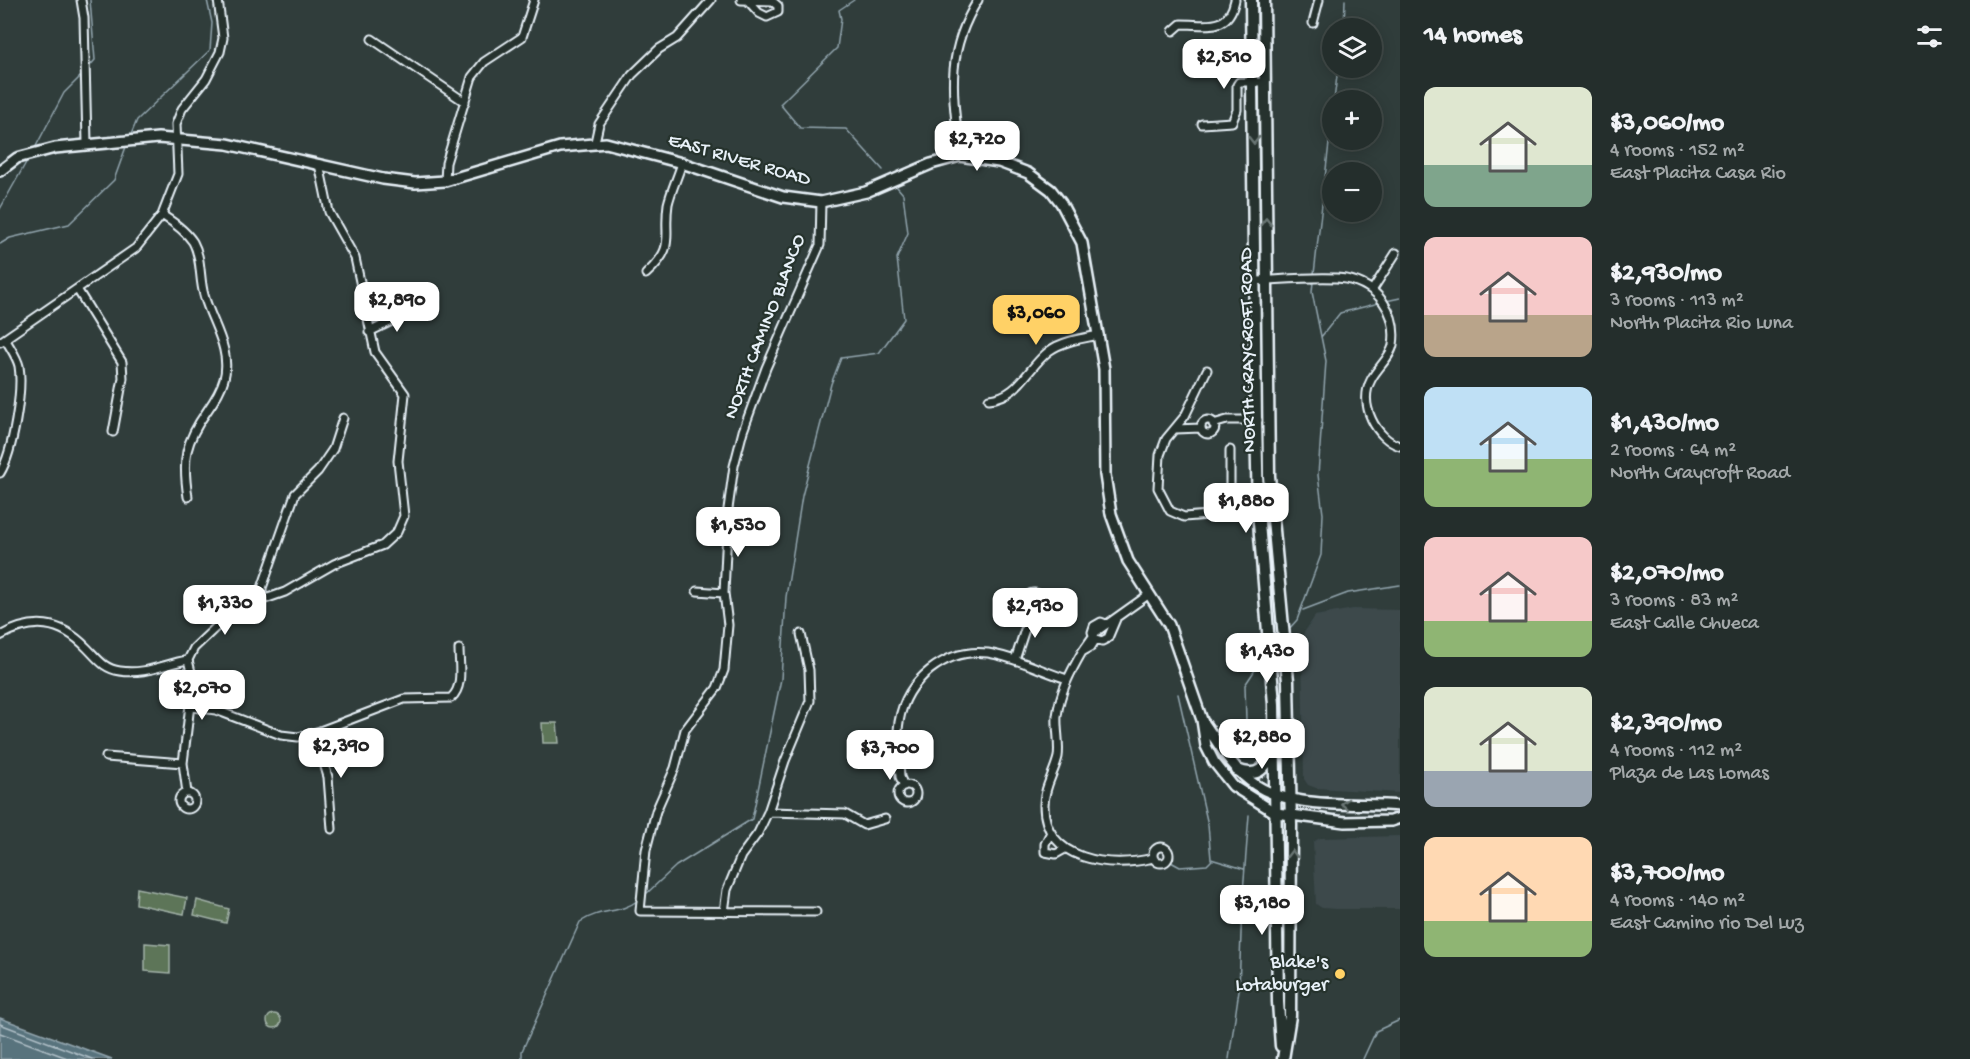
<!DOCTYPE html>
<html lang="en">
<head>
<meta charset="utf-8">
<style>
  :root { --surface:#242e2c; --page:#303a38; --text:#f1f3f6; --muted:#a3a8a9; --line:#414a48; --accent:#ffd166 }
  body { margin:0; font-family:"Gochi Hand",sans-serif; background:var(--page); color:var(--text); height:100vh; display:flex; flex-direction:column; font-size:22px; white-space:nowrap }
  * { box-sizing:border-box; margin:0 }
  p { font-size:20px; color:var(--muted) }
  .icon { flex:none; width:33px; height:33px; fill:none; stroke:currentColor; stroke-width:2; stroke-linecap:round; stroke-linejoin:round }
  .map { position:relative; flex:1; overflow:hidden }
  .side { display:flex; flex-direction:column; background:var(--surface); width:570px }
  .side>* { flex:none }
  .tools { position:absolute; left:1322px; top:18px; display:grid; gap:12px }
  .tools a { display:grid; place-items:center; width:60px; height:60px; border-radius:50%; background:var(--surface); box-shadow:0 3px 15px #0003,0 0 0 2px var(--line); font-size:30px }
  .price { position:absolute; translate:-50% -51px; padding:0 14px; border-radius:12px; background:#fff; color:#222; font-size:20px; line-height:39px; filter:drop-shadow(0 2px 3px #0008) }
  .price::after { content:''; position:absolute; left:50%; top:36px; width:18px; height:14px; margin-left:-9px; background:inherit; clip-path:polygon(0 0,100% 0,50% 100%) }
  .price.on { background:var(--accent); color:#111 }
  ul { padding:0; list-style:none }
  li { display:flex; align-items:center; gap:18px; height:150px; padding:0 24px }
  li span { display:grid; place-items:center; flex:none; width:168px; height:120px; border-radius:12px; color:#555 }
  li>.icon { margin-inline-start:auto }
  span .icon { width:72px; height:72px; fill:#fffc; stroke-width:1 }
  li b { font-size:26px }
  h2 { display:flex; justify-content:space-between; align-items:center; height:72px; padding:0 24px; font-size:26px }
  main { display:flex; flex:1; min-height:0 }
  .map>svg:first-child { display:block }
  .built { fill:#3c494c }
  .green { fill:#5d7458; stroke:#a2b2a8; stroke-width:1.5 }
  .water { fill:#59737d; stroke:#92a5ae; stroke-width:1.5 }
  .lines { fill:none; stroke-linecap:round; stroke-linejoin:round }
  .shore { stroke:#afbfc7; stroke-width:1.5 }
  .stream { stroke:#92a5ae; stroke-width:1.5 }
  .minor-casing { stroke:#e8f1f8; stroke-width:11 }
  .tertiary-casing { stroke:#e8f1f8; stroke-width:14 }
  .secondary-casing { stroke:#e8f1f8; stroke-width:15 }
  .minor { stroke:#26332d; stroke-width:7 }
  .tertiary { stroke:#26332d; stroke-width:9 }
  .secondary { stroke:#26332d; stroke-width:10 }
  .oneway { stroke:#6a7674 }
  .poi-dot { fill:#ffd166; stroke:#26332d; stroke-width:2 }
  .labels { text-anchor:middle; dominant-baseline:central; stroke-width:4.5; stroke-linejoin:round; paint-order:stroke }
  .street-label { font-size:20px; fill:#e8f1f8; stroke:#26332d }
  .poi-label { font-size:20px; fill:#e8f1f8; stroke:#26332d; text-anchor:end }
</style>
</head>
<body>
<main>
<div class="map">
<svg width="1400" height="1059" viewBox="0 0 1400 1059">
  <rect width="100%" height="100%" fill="#303d3b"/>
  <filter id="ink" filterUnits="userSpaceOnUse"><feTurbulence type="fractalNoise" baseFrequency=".0167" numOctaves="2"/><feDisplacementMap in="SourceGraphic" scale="12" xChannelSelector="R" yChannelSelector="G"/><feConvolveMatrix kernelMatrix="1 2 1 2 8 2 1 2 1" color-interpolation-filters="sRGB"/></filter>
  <g filter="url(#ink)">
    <path class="built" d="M1353 609 1400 610V793L1316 788 1308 785 1304 779 1302 636 1315 616Z
      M1400 836V909H1336L1322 908 1316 904 1313 842 1320 838Z"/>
    <path class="green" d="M542 723H557L559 743H543Z
      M137 888 187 898 184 914 136 904Z
      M197 900 229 909 226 923 194 915Z
      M145 943 170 945V973L145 971Z
      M267 1021a7 7 0 1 1 14 0a7 7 0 1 1-14 0Z"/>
    <path class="water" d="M0 1018 112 1059H0Z"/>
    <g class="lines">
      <path class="shore" d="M0 1024 92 1059
        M0 1033 70 1059"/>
      <path class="stream" d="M854 0 839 10 841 19 837 48 780 104 800 128 846 129 883 170
        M1344 28 1345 0
        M88 68 95 60 90 0
        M1334 100 1338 68
        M130 137 137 120 210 50 212 23 207 0
        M34 150 64 93 83 74
        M0 209 28 159
        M0 244 10 238 69 224 114 180 127 144
        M1314 274 1332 117
        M1386 301 1400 298
        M1321 337 1340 313 1379 303
        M1303 610 1348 593 1400 585
        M1288 630 1297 620 1321 555 1323 514 1318 475 1326 361 1312 292 1313 282
        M1178 694 1208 825 1211 859 1244 869
        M1247 757 1245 685 1265 655
        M1169 861 1180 867 1207 865 1212 860
        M646 894 676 866 752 819 781 679 786 597 802 496 831 384 841 358 879 353 904 319 897 258 908 233 903 194 897 187
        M522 1059V1051L580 922C601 908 620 914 637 901
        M1229 1059 1239 990 1242 905 1249 815
        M1363 1059 1376 1031 1400 1020"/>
      <defs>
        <path id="minor" d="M81 0 84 18 87 143
          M741 0 772 1 778 6V12L767 17 759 13 749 2
          M1313 23 1319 0
          M1173 31 1181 24C1208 24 1228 32 1235 0
          M372 39 465 102
          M1202 124 1232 122 1237 110V85L1239 82H1265
          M595 142 599 124 632 75 659 49 677 38 711 0
          M960 156C953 95 944 55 978 0
          M445 181 446 163 472 77 484 62 522 37 534 0
          M162 215C173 222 185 230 193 242 202 258 199 278 204 295 211 322 232 349 224 379 221 390 214 401 207 411 185 442 182 459 188 497
          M646 274C677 246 663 238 668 204 671 191 678 176 682 163
          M1254 281C1279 280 1323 275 1346 279 1378 285 1398 313 1393 345 1391 357 1376 369 1371 380 1358 404 1376 439 1400 446
          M77 289 122 362 123 378 113 432
          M1373 289 1396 253
          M369 332 394 320 426 293 434 294 435 298 410 308
          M0 342 136 248 162 215 178 174 176 124 182 109 206 79 220 52 223 38 218 0
          M1207 370 1185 416 1166 439 1160 455 1158 488 1170 511 1184 517 1258 511
          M989 399C1019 397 1027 368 1049 351 1062 341 1084 338 1099 335
          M1201 427a7 7 0 1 1 14 0a7 7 0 1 1-14 0Z
          M1213 424 1227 420H1258
          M1175 429 1201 428
          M1230 450V511
          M0 473C13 452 23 391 19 366 17 357 10 348 6 340
          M697 591 724 593
          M1025 602a9 9 0 1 1 18 0a9 9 0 1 1-18 0Z
          M262 599V588L295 494 318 471 333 449 343 418
          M0 636C33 618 60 620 87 648 98 659 104 669 120 671 145 675 164 664 188 660
          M1094 638 1092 632 1094 626 1101 622 1106 624
          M1096 639 1091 647 1082 652 1096 632 1148 595
          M1096 639 1102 641 1108 638 1116 619
          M1082 652C1070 673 1060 692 1057 716 1056 729 1060 744 1058 757 1054 774 1044 787 1044 805 1044 861 1111 869 1153 858
          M1015 660 1031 611
          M192 707 216 710 281 735 298 737 320 731 404 699 451 698C464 687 459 664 459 649
          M315 733 328 777 332 829
          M106 757 183 763
          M898 794a9 9 0 1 1 18 0a9 9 0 1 1-18 0Z
          M904 786 900 777C899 759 896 739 899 722 906 680 945 648 988 653 1015 657 1041 671 1067 679
          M187 793 183 763 193 680 188 660 194 648 234 610 285 592 334 564 383 545 397 532 404 516 398 461 405 394 375 352 355 258 329 212 319 164
          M179 801a8 8 0 1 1 16 0a8 8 0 1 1-16 0Z
          M768 812 845 814 864 825 885 819
          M1051 832 1045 844V852L1056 854 1065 849
          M1153 855a8 8 0 1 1 16 0a8 8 0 1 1-16 0Z
          M724 912 727 890 741 856 758 833 768 812 785 761 810 701 809 670 801 634
          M816 912 640 911 646 850 656 811 675 768 685 730 717 688 724 670 728 625 724 593 728 509 734 466 743 431 766 368 820 245 821 202"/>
        <path id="tertiary" d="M0 171 17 158 55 148 158 138 227 144 383 179 415 183 445 181 560 147 606 143 682 163 783 197 821 202 866 192 931 164 960 156 999 162 1028 173 1051 190 1061 203 1082 243 1104 369 1105 475 1111 514 1128 561 1169 625 1202 720 1206 746 1214 762 1233 786 1276 813 1345 822 1391 821 1400 818
          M1204 723C1218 743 1231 766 1250 781 1288 811 1355 802 1400 806"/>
        <path id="secondary" d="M1251 0 1256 420 1258 511 1274 704 1278 1002 1281 1046
          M1264 0 1269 476 1288 681 1291 825 1290 1016 1283 1059
          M1237 770C1259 779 1266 767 1274 749"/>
      </defs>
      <use href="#minor" class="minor-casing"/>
      <use href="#tertiary" class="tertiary-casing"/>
      <use href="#secondary" class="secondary-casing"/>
      <use href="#minor" class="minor"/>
      <use href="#tertiary" class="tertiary"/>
      <use href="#secondary" class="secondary"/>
    </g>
    <defs><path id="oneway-chevron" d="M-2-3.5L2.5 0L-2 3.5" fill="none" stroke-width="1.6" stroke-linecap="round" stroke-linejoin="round" transform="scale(1.5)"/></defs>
    <g class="oneway">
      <use href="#oneway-chevron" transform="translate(1254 140) rotate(90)"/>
      <use href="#oneway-chevron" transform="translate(1266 222) rotate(-90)"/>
      <use href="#oneway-chevron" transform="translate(1345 804) rotate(-177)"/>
      <use href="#oneway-chevron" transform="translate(1292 854) rotate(-90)"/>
    </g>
  </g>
  <circle class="poi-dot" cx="1340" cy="974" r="6"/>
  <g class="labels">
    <g class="street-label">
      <text transform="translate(739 161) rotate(16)">EAST RIVER ROAD</text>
      <text transform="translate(766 327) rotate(-69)">NORTH CAMINO BLANCO</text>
      <text transform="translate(1249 350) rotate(-91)">NORTH CRAYCROFT ROAD</text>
    </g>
    <g class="poi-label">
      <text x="1328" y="963">Blake's<tspan x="1328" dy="23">Lotaburger</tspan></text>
    </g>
  </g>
</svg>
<div class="tools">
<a><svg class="icon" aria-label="layers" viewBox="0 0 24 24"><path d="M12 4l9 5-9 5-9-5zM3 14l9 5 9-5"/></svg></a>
<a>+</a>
<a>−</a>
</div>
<b class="price" style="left:1224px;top:90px">$2,510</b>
<b class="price" style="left:977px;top:172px">$2,720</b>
<b class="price" style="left:397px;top:333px">$2,890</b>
<b class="price on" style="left:1036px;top:346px">$3,060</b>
<b class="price" style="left:1246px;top:534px">$1,880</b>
<b class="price" style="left:738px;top:558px">$1,530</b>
<b class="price" style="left:225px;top:636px">$1,330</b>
<b class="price" style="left:1035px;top:639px">$2,930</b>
<b class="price" style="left:1267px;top:684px">$1,430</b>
<b class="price" style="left:202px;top:721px">$2,070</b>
<b class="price" style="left:1262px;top:770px">$2,880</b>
<b class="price" style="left:341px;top:779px">$2,390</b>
<b class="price" style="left:890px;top:781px">$3,700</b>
<b class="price" style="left:1262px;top:936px">$3,180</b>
</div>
<section class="side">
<h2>14 homes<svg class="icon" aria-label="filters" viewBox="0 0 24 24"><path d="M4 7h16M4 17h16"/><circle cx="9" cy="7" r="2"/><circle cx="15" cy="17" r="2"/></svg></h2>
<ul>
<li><span style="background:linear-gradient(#dfe7d0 65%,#7fa58c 0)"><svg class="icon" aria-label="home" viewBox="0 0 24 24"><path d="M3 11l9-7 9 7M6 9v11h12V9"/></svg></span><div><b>$3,060/mo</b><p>4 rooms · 152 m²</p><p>East Placita Casa Rio</p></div></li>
<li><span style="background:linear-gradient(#f6c9c9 65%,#b9a48a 0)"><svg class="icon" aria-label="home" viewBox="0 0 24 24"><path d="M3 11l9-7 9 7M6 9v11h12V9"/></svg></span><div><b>$2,930/mo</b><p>3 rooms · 113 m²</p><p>North Placita Rio Luna</p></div></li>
<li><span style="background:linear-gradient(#bfe0f5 60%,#8fb573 0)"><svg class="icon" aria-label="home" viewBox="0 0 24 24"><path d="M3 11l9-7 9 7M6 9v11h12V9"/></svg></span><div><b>$1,430/mo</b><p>2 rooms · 64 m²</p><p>North Craycroft Road</p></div></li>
<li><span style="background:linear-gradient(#f6c9c9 70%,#8fb573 0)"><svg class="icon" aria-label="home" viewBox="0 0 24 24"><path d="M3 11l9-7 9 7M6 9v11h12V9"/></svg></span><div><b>$2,070/mo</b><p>3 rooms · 83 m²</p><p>East Calle Chueca</p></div></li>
<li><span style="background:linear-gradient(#dfe7d0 70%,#9aa5b1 0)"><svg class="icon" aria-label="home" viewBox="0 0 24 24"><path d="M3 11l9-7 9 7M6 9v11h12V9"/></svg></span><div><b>$2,390/mo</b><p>4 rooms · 112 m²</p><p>Plaza de Las Lomas</p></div></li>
<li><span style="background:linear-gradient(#ffd9b3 70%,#8fb573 0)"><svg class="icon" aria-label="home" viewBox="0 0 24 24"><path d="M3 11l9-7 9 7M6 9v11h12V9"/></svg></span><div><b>$3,700/mo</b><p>4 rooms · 140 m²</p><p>East Camino rio Del Luz</p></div></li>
</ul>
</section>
</main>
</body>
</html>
